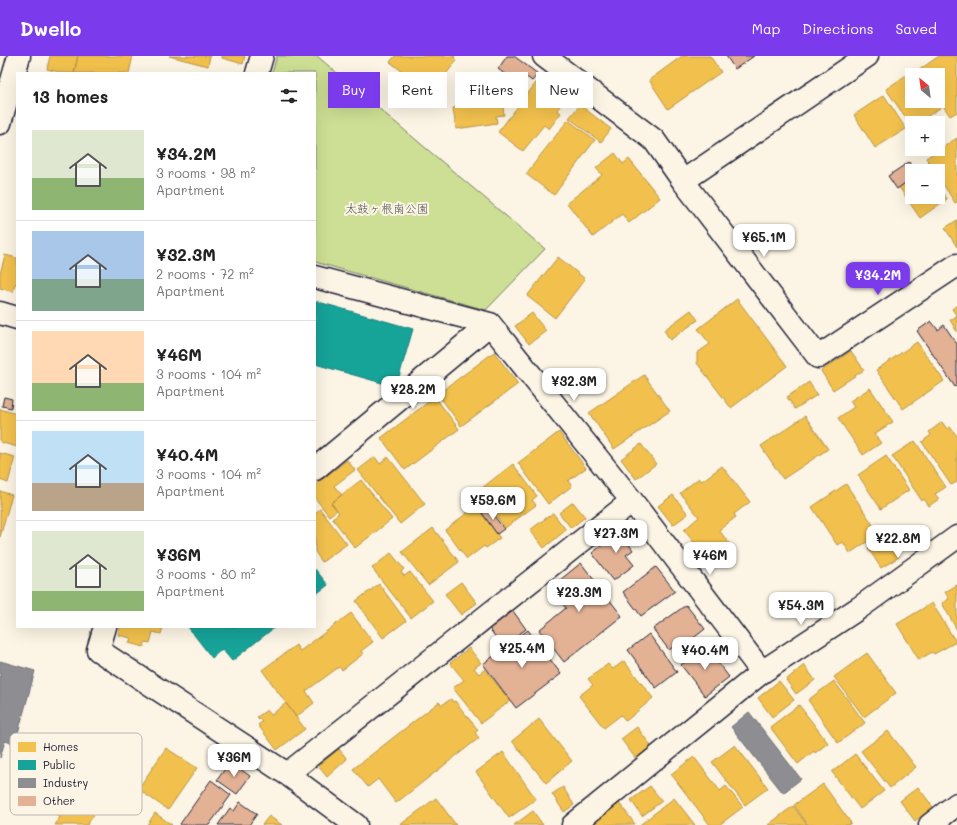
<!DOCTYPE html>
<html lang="en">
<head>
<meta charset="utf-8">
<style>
  :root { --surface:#fff; --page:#f6f6f6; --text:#222; --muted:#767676; --line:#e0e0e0; --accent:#7c3aed }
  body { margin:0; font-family:Mali,"Klee One",sans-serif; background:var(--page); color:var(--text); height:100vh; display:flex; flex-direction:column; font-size:15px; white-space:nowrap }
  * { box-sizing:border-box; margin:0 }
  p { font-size:13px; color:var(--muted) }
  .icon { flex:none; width:22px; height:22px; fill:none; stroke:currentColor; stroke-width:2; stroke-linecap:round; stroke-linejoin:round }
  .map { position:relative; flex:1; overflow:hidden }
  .side { position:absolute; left:16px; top:16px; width:300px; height:556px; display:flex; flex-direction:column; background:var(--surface); border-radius:0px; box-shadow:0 4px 16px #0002 }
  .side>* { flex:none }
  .hud { position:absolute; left:328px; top:16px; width:380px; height:36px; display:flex; gap:8px }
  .needle { width:26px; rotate:331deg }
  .fabs { position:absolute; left:905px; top:12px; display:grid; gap:8px }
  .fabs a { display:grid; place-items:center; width:40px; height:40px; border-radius:0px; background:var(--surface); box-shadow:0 4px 16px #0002; font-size:20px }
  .price { position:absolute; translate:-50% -34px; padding:0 9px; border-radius:8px; background:#fff; color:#222; font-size:13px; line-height:26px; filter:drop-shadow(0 1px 2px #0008) }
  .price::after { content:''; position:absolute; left:50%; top:24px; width:12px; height:9px; margin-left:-6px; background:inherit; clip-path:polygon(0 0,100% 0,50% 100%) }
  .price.on { background:var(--accent); color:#fff }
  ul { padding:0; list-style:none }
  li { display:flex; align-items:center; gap:12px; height:100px; padding:0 16px }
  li+li { border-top:1px solid var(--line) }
  li span { display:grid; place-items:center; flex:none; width:112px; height:80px; border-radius:0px; color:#555 }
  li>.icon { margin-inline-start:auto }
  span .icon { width:48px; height:48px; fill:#fffc; stroke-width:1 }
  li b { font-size:17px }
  h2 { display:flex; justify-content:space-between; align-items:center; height:48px; padding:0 16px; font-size:17px }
  .pill { padding:0 14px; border-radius:0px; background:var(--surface); box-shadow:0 4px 16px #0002; font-size:14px; line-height:36px }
  .pill.on { background:var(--accent); color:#fff }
  header { display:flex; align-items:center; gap:24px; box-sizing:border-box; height:56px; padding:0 20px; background:var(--accent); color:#fff }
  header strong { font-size:19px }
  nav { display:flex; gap:22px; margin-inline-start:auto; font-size:14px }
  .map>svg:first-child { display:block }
  .green { fill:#cddf94; stroke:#788068 }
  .homes { fill:#f2c14e; stroke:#b49148 }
  .public { fill:#17a398; stroke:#1a7c7c }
  .industry { fill:#8d8d92; stroke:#6d6d78 }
  .building { fill:#e3b295; stroke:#22223b }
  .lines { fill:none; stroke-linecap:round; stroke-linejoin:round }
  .minor-casing { stroke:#22223b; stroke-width:25 }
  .minor { stroke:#fcf5e5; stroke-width:22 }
  .labels { text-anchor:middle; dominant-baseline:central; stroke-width:4; stroke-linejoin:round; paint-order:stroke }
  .park-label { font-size:12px; fill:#4d5151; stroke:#fcf5e5 }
  .key { fill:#fcf5e5; stroke:#bbb6b2; stroke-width:1 }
  .key-label { font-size:11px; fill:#22223b }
</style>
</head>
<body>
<header>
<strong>Dwello</strong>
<nav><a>Map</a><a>Directions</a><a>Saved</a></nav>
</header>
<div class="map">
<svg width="957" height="769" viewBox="0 0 957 769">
  <rect width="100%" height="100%" fill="#fcf5e5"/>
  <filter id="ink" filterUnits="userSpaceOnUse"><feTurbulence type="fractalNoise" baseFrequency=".025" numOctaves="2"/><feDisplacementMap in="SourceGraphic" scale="8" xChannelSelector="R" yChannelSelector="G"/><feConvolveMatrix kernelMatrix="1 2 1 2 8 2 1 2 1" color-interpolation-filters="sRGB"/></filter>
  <g filter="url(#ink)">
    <path class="green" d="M277 0H317L545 193 486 254 315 206V17H272Z"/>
    <path class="homes" d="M50 0H78L74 17H63L47 13Z
      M78 0H133L129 17H74Z
      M169 0H210L208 10Z
      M222 0H245L243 8 222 2Z
      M395 0H455L454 2 456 5 440 26 437 24 428 35 390 6Z
      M682 0H710L721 16 668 53 649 24Z
      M939 0H956L957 2V56L950 60 938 42V19H922L919 14Z
      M915 13 918 19H912V45H936L940 52 917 67H912V71L886 33Z
      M505 18 506 31 512 30 515 48 503 50 504 59 496 60 497 67 456 73 453 52 470 49 467 35 479 33 478 22Z
      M539 23 565 43 557 54 561 57 549 73 544 69 523 95 498 76Z
      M884 39 906 73 875 92 854 59Z
      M580 49 611 73 601 86 569 62Z
      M568 64 595 84 554 139 526 118Z
      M957 82V146L955 147 938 120V115H935L926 102Z
      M615 97 623 108 629 103 660 142 629 167 622 158 593 181 567 147 602 119 596 112Z
      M912 123V141H938V129L947 143 920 162 899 131Z
      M957 164V191L945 172Z
      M5 199 17 202V228H15L13 236 0 232V218Z
      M558 201 585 223 555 262 527 240Z
      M737 243 787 310 731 352 697 307V297L710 288 698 273Z
      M957 249V276L950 264 957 260 952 253Z
      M691 254 698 264 670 284 664 274Z
      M532 257 546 275 529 288 515 270Z
      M917 286 944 325 903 353 876 314Z
      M851 295 864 314 833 334 821 315Z
      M494 296 518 328 461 370 438 338Z
      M644 319 670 355 614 393 589 357Z
      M809 326 817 339 795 353 787 341Z
      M870 332 893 366 874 378 881 387 863 399 838 362 854 351 850 345Z
      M435 341 459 373 405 414 381 382Z
      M0 353 17 358V391L0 386Z
      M805 360 828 393 783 423 761 390Z
      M942 366 947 373 950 371 957 380V426L951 429 922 386 931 379 929 376Z
      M559 376 586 412 568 425 572 430 548 448 518 407Z
      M915 385 946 431 935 438 939 443 929 450 924 443 922 445 892 400Z
      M641 388 656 408 636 423 621 403Z
      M0 397 15 401 8 427 0 424Z
      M886 400 909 434 881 453 858 419Z
      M375 401 380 408 388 401 425 448 400 468 358 414Z
      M347 404 355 414 334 430 342 439 331 447 337 454 329 460 315 442V429Z
      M513 408 537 440 532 444 536 449 505 472 478 435Z
      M722 410 750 446 734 458 736 461 719 474 734 494 713 511 684 474 699 461 680 437 699 422 702 425Z
      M361 424 392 463 355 492 332 462 339 457 331 447Z
      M846 428 879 478 850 497 843 486 837 489 812 451Z
      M0 435 12 439 0 481Z
      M673 439 688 458 673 469 658 450Z
      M573 446 585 461 571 472 559 457Z
      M476 450 500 482 486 492 484 490 467 503 445 474Z
      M320 453 347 488 322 506 315 496V457Z
      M553 457 566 474 544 492 530 474Z
      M433 472 459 506 428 529 402 496Z
      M886 480 899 501 881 512 868 492Z
      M391 497 404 513 401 516 404 520 410 516 433 545 411 562 372 512Z
      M461 526 477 547 461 559 445 538Z
      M379 528 406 565 383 582 356 545Z
      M957 529V574L942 547 949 543 945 536Z
      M932 547 956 586 934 598 932 596 919 604 897 568Z
      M351 557 373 586 361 595 363 598 342 614 339 611 306 635 314 647 296 661 262 614 296 589 300 595Z
      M120 571H163L161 578 153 576 150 587 145 586 144 591 129 587 131 582 118 579Z
      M469 592 481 607 474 612 479 618 485 613 510 645 481 667 453 632 464 624 450 607Z
      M867 597 896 637 864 661 834 621Z
      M624 605 653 642 626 665 621 659 604 672 579 640 593 629 588 623 608 608 613 613Z
      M804 609 815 624 796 638 786 624Z
      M779 625 794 644 772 661 758 642Z
      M834 625 865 667 838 687 808 644Z
      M451 643 453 646 455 645 478 674 475 677 479 682 396 747 378 723 368 731 353 713 439 646 442 649Z
      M286 647 305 673 277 694 258 669 262 666 257 661 267 654 271 659Z
      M799 649 828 687 815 697 814 695 798 708 770 671Z
      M539 663 572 705 546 727 512 685Z
      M637 671 652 691 636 703 621 683Z
      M888 675 916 711 890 732 861 695Z
      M735 689 768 732 745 749 712 706Z
      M166 692 197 712 168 754 138 733Z
      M339 693 347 703 327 721 318 710Z
      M503 696 536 743 509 762 476 716Z
      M855 698 884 735 860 753 832 716Z
      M79 701 116 727 87 769H55L60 761 54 757 67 739 63 737 69 727 64 723Z
      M694 701 720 735 726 730 743 751 719 769H710L671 718Z
      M823 728 851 767 848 769H808L794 749Z
      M650 730 662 745 642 760 631 744Z
      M563 731 574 749 564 756 552 738Z
      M918 731 933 751 915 765 900 745Z
      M436 742 456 769H400Z
      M674 742 695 769H641V768Z
      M619 747 635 768 594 769 592 767Z
      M793 750 807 769H768Z
      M533 755 543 769H514Z
      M155 757 172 769H147Z
      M269 760 282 769H262Z"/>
    <path class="public" d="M315 245 413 273 396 331 315 308Z
      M315 513 328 529 315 539Z
      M188 571H275L232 605 222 593 212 602Z"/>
    <path class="industry" d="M0 605 35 615 15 688 5 685 0 702Z
      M749 656 801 723 783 737 731 671Z"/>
    <path class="building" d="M507 0H514L538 18 532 25 525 20 519 29 498 13Z
      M726 0H754L735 13Z
      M909 106 915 115H912V122L897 133 888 120Z
      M931 265 938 274 944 269 957 288V329L955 331 917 275Z
      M4 341 12 343 11 352 2 350Z
      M488 452 504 473 497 478 482 457Z
      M627 470 636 481 628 487 633 494 626 499 634 509 613 525 592 497Z
      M581 507 622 560 564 606 539 574 566 552 550 532Z
      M656 511 675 535 641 560 623 536Z
      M686 549 705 573 686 588 683 584 669 594 653 573Z
      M513 555 526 573 502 590 489 572Z
      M528 574 561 618 516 652 483 608Z
      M649 578 677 616 656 632 628 594Z
      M705 590 729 621 705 640 681 609Z
      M230 706 250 720 237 738 217 724Z
      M211 724 231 739 209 769H181L180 768Z
      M240 746 257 758 249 769H218L230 752 234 755Z"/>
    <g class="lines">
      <defs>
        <path id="minor" d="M544 0 654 84 683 125 818 301 957 209
          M257 17 262 0
          M0 67 19 0
          M683 125 867 0
          M315 221 490 268 632 445 762 616
          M0 257 17 262
          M315 413 490 268
          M105 571 98 594 287 718 356 769
          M287 718 632 445
          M573 769 762 616 859 552 957 481
          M930 769 957 748"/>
      </defs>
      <use href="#minor" class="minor-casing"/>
      <use href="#minor" class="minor"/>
    </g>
  </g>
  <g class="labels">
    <g class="park-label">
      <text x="387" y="152">太鼓ヶ根南公園</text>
    </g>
  </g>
  <rect x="10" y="677" width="132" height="82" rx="6" class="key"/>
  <rect x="18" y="686" width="18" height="10" fill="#f2c14e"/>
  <rect x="18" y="704" width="18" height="10" fill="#17a398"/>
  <rect x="18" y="722" width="18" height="10" fill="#8d8d92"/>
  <rect x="18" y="740" width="18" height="10" fill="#e3b295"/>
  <g class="key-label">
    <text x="43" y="695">Homes</text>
    <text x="43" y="713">Public</text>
    <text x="43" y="731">Industry</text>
    <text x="43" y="749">Other</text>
  </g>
</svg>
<div class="fabs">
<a><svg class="needle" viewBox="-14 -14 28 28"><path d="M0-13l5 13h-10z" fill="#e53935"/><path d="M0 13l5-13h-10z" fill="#767676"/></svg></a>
<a>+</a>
<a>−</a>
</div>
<b class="price" style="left:764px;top:202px">¥65.1M</b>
<b class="price on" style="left:878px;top:240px">¥34.2M</b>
<b class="price" style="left:574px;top:346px">¥32.3M</b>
<b class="price" style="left:413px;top:354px">¥28.2M</b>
<b class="price" style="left:493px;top:465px">¥59.6M</b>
<b class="price" style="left:616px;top:498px">¥27.3M</b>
<b class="price" style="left:898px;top:503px">¥22.8M</b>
<b class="price" style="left:710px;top:520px">¥46M</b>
<b class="price" style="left:579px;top:557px">¥23.3M</b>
<b class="price" style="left:801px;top:570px">¥54.3M</b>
<b class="price" style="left:522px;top:613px">¥25.4M</b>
<b class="price" style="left:705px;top:615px">¥40.4M</b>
<b class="price" style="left:234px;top:722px">¥36M</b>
<div class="hud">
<a class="pill on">Buy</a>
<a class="pill">Rent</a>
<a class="pill">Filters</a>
<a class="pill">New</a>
</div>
<section class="side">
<h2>13 homes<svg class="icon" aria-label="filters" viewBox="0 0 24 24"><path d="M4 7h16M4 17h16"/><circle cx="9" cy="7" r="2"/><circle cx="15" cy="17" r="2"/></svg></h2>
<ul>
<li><span style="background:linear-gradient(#dfe7d0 60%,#8fb573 0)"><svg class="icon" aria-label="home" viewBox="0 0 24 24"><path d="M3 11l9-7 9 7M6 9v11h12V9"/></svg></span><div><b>¥34.2M</b><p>3 rooms · 98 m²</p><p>Apartment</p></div></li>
<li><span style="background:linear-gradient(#a9c7e8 60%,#7fa58c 0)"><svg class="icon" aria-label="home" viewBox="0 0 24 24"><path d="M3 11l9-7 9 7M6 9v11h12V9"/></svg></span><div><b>¥32.3M</b><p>2 rooms · 72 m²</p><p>Apartment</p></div></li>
<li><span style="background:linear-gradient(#ffd9b3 65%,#8fb573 0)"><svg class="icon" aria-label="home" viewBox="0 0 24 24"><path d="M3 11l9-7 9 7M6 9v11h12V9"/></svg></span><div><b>¥46M</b><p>3 rooms · 104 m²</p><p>Apartment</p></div></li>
<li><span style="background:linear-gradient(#bfe0f5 65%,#b9a48a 0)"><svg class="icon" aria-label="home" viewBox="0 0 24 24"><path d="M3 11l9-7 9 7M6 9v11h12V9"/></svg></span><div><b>¥40.4M</b><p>3 rooms · 104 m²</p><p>Apartment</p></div></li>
<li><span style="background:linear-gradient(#dfe7d0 75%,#8fb573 0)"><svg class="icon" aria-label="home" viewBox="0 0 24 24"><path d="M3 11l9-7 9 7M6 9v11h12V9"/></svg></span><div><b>¥36M</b><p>3 rooms · 80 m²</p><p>Apartment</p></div></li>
</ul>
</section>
</div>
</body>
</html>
